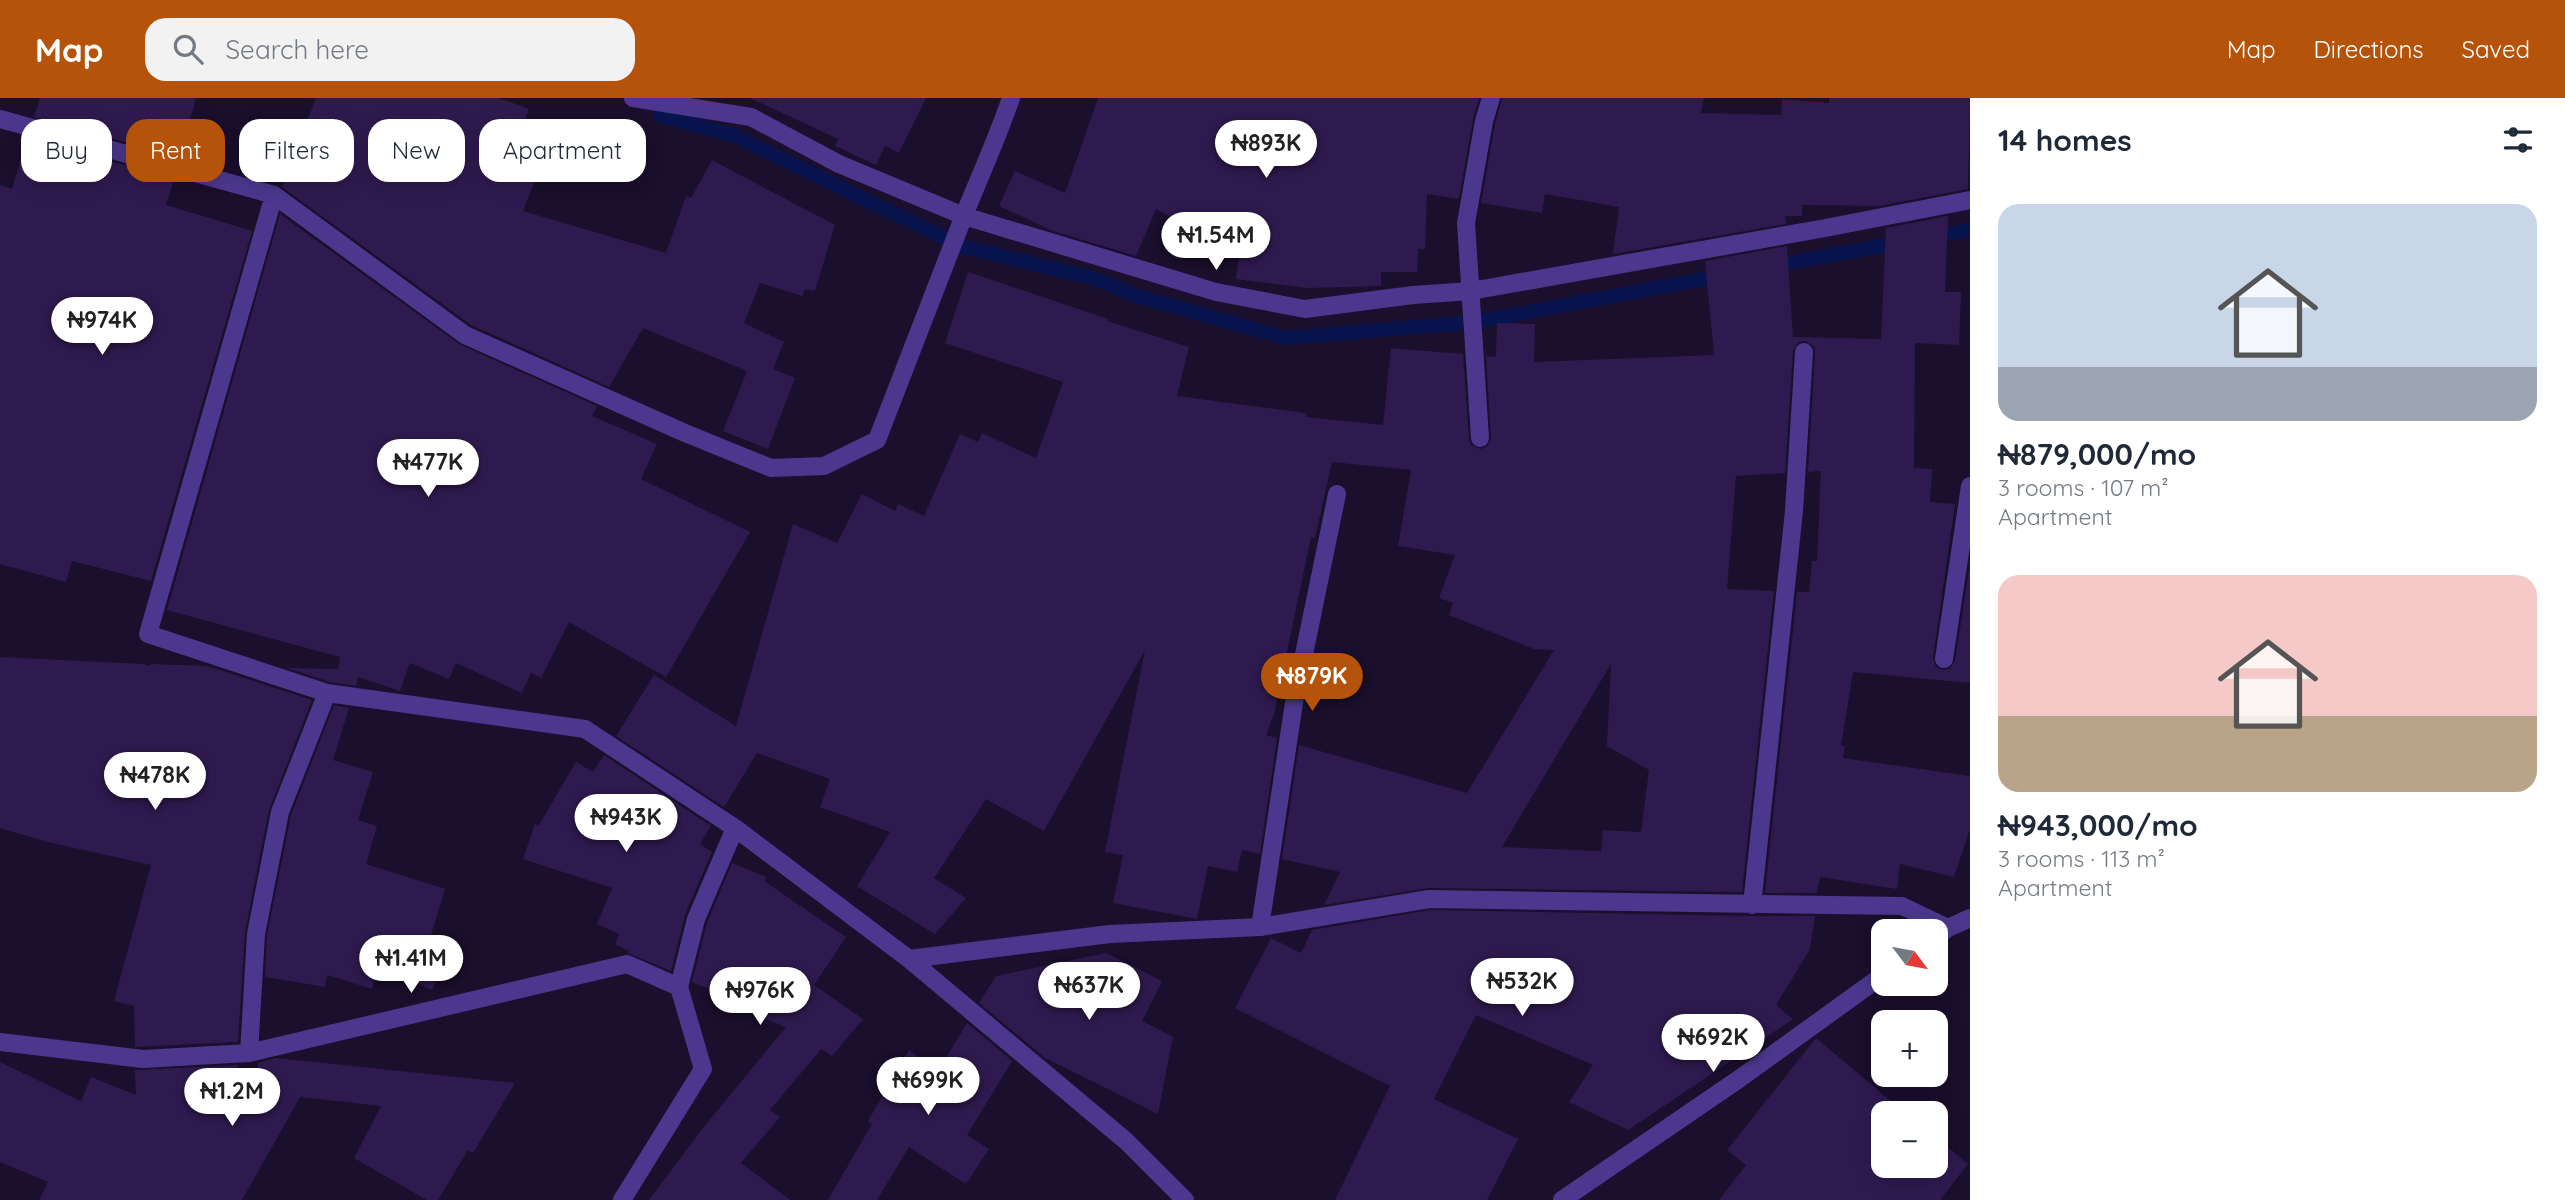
<!DOCTYPE html>
<html lang="en">
<head>
<meta charset="utf-8">
<style>
  :root { --surface:#fff; --page:#f2f2f3; --text:#1f2937; --muted:#747a83; --accent:#b45309 }
  body { margin:0; font-family:Quicksand,sans-serif; background:var(--page); color:var(--text); height:100vh; display:flex; flex-direction:column; font-size:26px; white-space:nowrap }
  * { box-sizing:border-box; margin:0 }
  p { font-size:23px; color:var(--muted) }
  .icon { flex:none; width:38px; height:38px; fill:none; stroke:currentColor; stroke-width:2; stroke-linecap:round; stroke-linejoin:round }
  .map { position:relative; flex:1; overflow:hidden }
  .drawer { display:flex; flex-direction:column; background:var(--surface); width:595px }
  .drawer>* { flex:none }
  .top-card { position:absolute; left:21px; top:21px; width:665px; height:63px; display:flex; gap:14px }
  .needle { width:46px; rotate:122deg }
  .buttons { position:absolute; left:1871px; top:821px; display:grid; gap:14px }
  .buttons a { display:grid; place-items:center; width:77px; height:77px; border-radius:14px; background:var(--surface); box-shadow:0 4px 18px #0003; font-size:35px }
  .price { position:absolute; translate:-50% -60px; padding:0 16px; border-radius:24px; background:#fff; color:#222; font-size:23px; line-height:46px; filter:drop-shadow(0 2px 4px #0008) }
  .price::after { content:''; position:absolute; left:50%; top:42px; width:21px; height:16px; margin-left:-10px; background:inherit; clip-path:polygon(0 0,100% 0,50% 100%) }
  .price.current { background:var(--accent); color:#fff }
  ul { padding:0; list-style:none }
  li { display:grid; align-content:center; gap:14px; height:371px; padding:0 28px }
  li span { display:grid; place-items:center; height:217px; border-radius:21px; color:#555 }
  li>.icon { margin-inline-start:auto }
  span .icon { width:126px; height:126px; fill:#fffc; stroke-width:1 }
  li b { font-size:30px }
  h2 { display:flex; justify-content:space-between; align-items:center; height:84px; padding:0 28px; font-size:30px }
  .tag { padding:0 24px; border-radius:21px; background:var(--surface); box-shadow:0 4px 18px #0003; font-size:24px; line-height:63px }
  .tag.current { background:var(--accent); color:#fff }
  header { display:flex; align-items:center; gap:42px; box-sizing:border-box; height:98px; padding:0 35px; background:var(--accent); color:#fff }
  header strong { font-size:33px }
  nav { display:flex; gap:38px; margin-inline-start:auto; font-size:24px }
  .search { width:490px; height:63px; background:var(--page); display:flex; align-items:center; gap:18px; box-sizing:border-box; padding:0 24px; border-radius:21px; color:var(--muted); font-size:26px }
  main { display:flex; flex:1; min-height:0 }
  .map>svg:first-child { display:block }
  .lines { fill:none; stroke-linecap:round; stroke-linejoin:round }
  .stream { stroke:#07144e; stroke-width:14 }
  .building { fill:#2f1a4f; fill-rule:evenodd }
  .minor { stroke:#4b388e; stroke-width:18 }
</style>
</head>
<body>
<header>
<strong>Map</strong>
<div class="search"><svg class="icon" aria-label="search" viewBox="0 0 24 24"><circle cx="10" cy="10" r="6"/><path d="M15 15l6 6"/></svg>Search here</div>
<nav><a>Map</a><a>Directions</a><a>Saved</a></nav>
</header>
<main>
<div class="map">
<svg width="1970" height="1102" viewBox="0 0 1970 1102">
  <rect width="100%" height="100%" fill="#1a0f2c"/>
  <g class="lines">
    <path class="stream" d="M663 0 660 17 735 38 961 148 1096 181 1137 198 1286 240 1475 224 1724 177
      M1930 139 1970 132
      M1772 168 1903 144"/>
  </g>
  <path class="building" d="M40 0H196L180 59 34 19Z
    M316 0H499L529 11 522 29 551 41 523 113 666 155 686 98 691 100 712 62 835 127 815 193 805 191 802 198 760 185 744 225 784 244 773 271 795 280 768 351 723 333 747 273 643 230 609 289 471 227 282 89Z
    M750 0H926L899 55 885 48 876 67 835 48 838 41Z
    M1098 0H1479L1473 21 1459 101 1427 96 1425 151H1418L1417 174H1381V188L1308 190 1236 181 1242 136 1176 116 1173 120 1156 111 1136 158 1053 133 999 108 1015 73 1065 95Z
    M1502 0H1704L1701 15 1781 17 1782 1 1829 5V0H1970L1968 91 1879 108 1802 107V118H1785L1786 126 1613 156 1619 109 1545 96 1542 115 1481 105 1495 26Z
    M27 40 174 81 166 107 252 133 151 483 72 463 66 484 0 466V87L12 91Z
    M280 116 459 246 597 308 592 318 657 346 641 381 750 434 666 579 569 524 541 580 531 575 522 595 456 565 449 581 410 565 400 593 358 579 356 588 330 584 287 570 338 571 340 559 167 512Z
    M1948 118 1945 194H1961L1959 247 1915 245 1914 370 1932 371 1930 404 1955 406 1933 560 1936 569 1943 572 1949 571 1955 563 1970 465V585L1853 574 1841 648H1845L1843 660 1970 678V731L1954 779 1900 766 1897 791 1820 779 1817 795H1765L1797 494H1809L1812 463H1817L1821 373 1808 374 1815 255 1814 248 1805 243 1798 244 1793 253 1785 375 1736 378 1727 491 1774 493 1742 794 1429 790 1324 807 1340 774 1282 761 1299 647 1467 695 1554 552 1534 551 1449 517 1453 505 1439 500 1455 457 1398 448 1411 372 1332 364 1315 440 1311 439 1274 616 1266 637 1277 640 1260 756 1242 752 1237 774 1208 768 1197 821 1113 805 1123 757 1105 754 1145 552 1044 733 986 701 934 780 966 800 935 836 857 788 890 734 820 709 830 681 757 655 724 709 616 638 654 577 736 628 793 426 837 445 862 396 895 413 898 406 924 418 960 336 978 344 982 335 1036 360 1063 284 945 245 968 174 1108 221 1107 223 1189 249 1177 298 1306 315V319L1383 327 1391 250 1463 256 1469 341 1471 347 1480 351 1487 349 1491 340 1486 258 1496 259 1497 225 1535 226 1534 264 1714 257 1705 163 1787 148 1793 239 1881 241 1886 130ZM1611 566 1607 648 1649 672 1641 734 1603 732 1601 753 1502 749Z
    M0 559 143 566 150 568 151 566 207 568 312 602 269 712 245 834 238 944 135 949 134 908 114 903 151 767 48 744 0 730Z
    M334 607 349 610 333 662 373 674 358 722 377 728 366 766 445 791 430 840 452 850 432 892 378 870 372 891 327 877 325 889 265 879 267 837 291 717Z
    M604 657 711 728 700 746 712 754 685 817 671 873 628 855 629 853 615 846 619 836 597 826 612 790 523 761 535 726 539 727 576 664 593 674Z
    M732 765 766 779 764 783 846 839 814 887 863 921 832 958 821 951 770 1012 780 1019 741 1065 790 1102H649L703 1030 786 929 750 915 753 909 692 884 707 825Z
    M1430 812 1751 818H1815L1810 851 1776 907 1793 921 1628 1032 1569 1004 1593 967 1476 917 1434 1001 1518 1041 1487 1102H1335L1390 988 1235 910 1271 840 1301 855 1312 832Z
    M1106 855 1162 883 1142 923 1173 939 1158 1016 1045 960 979 905 996 878Z
    M967 925 1012 963 967 1037 989 1051 966 1086 909 1049 877 1102H828L872 1026 868 1023 909 952 938 973Z
    M1816 940 1905 1015H1883V1068H1936V1039L1968 1066 1940 1102H1719L1746 1067 1727 1052Z
    M276 960 515 985 473 1055 468 1052 438 1102H427L354 1060 381 1008 300 999 242 1102H39L48 1084 0 1064V964L81 1003 91 979 136 997 135 972 239 967 238 972 258 971V965Z"/>
  <g class="lines">
    <path class="minor" d="M633 0 751 19 839 66 964 118 1216 194 1305 211 1413 197 1471 193 1820 131 1970 102
      M0 21 274 97 465 237 685 335 771 370 824 368 877 342C906 268 934 194 963 120 979 80 997 41 1011 0
      M274 97 148 536 327 595 585 631 735 730 909 861 1126 1043 1185 1102
      M1480 340 1466 125 1484 23 1491 0
      M1944 561 1970 388
      M1752 807 1794 413 1804 254
      M1260 829 1294 605 1337 396
      M1936 839 1948 830 1970 820
      M909 861 1110 836 1260 829 1429 801 1902 808 1948 830
      M0 944 143 961 249 955 627 866 679 889 696 821 735 730
      M249 955 256 836 280 714 327 595
      M622 1102 703 971 679 889
      M1562 1102 1739 981 1883 877"/>
  </g>
</svg>
<div class="buttons">
<a><svg class="needle" viewBox="-14 -14 28 28"><path d="M0-13l5 13h-10z" fill="#e53935"/><path d="M0 13l5-13h-10z" fill="#747a83"/></svg></a>
<a>+</a>
<a>−</a>
</div>
<b class="price" style="left:1266px;top:82px">₦893K</b>
<b class="price" style="left:1216px;top:174px">₦1.54M</b>
<b class="price" style="left:102px;top:259px">₦974K</b>
<b class="price" style="left:428px;top:401px">₦477K</b>
<b class="price current" style="left:1312px;top:615px">₦879K</b>
<b class="price" style="left:155px;top:714px">₦478K</b>
<b class="price" style="left:626px;top:756px">₦943K</b>
<b class="price" style="left:411px;top:897px">₦1.41M</b>
<b class="price" style="left:1522px;top:920px">₦532K</b>
<b class="price" style="left:1089px;top:924px">₦637K</b>
<b class="price" style="left:760px;top:929px">₦976K</b>
<b class="price" style="left:1713px;top:976px">₦692K</b>
<b class="price" style="left:928px;top:1019px">₦699K</b>
<b class="price" style="left:232px;top:1030px">₦1.2M</b>
<div class="top-card">
<a class="tag">Buy</a>
<a class="tag current">Rent</a>
<a class="tag">Filters</a>
<a class="tag">New</a>
<a class="tag">Apartment</a>
</div>
</div>
<section class="drawer">
<h2>14 homes<svg class="icon" aria-label="filters" viewBox="0 0 24 24"><path d="M4 7h16M4 17h16"/><circle cx="9" cy="7" r="2"/><circle cx="15" cy="17" r="2"/></svg></h2>
<ul>
<li><span style="background:linear-gradient(#c9d6e8 75%,#9aa5b1 0)"><svg class="icon" aria-label="home" viewBox="0 0 24 24"><path d="M3 11l9-7 9 7M6 9v11h12V9"/></svg></span><div><b>₦879,000/mo</b><p>3 rooms · 107 m²</p><p>Apartment</p></div></li>
<li><span style="background:linear-gradient(#f6c9c9 65%,#b9a48a 0)"><svg class="icon" aria-label="home" viewBox="0 0 24 24"><path d="M3 11l9-7 9 7M6 9v11h12V9"/></svg></span><div><b>₦943,000/mo</b><p>3 rooms · 113 m²</p><p>Apartment</p></div></li>
</ul>
</section>
</main>
</body>
</html>
